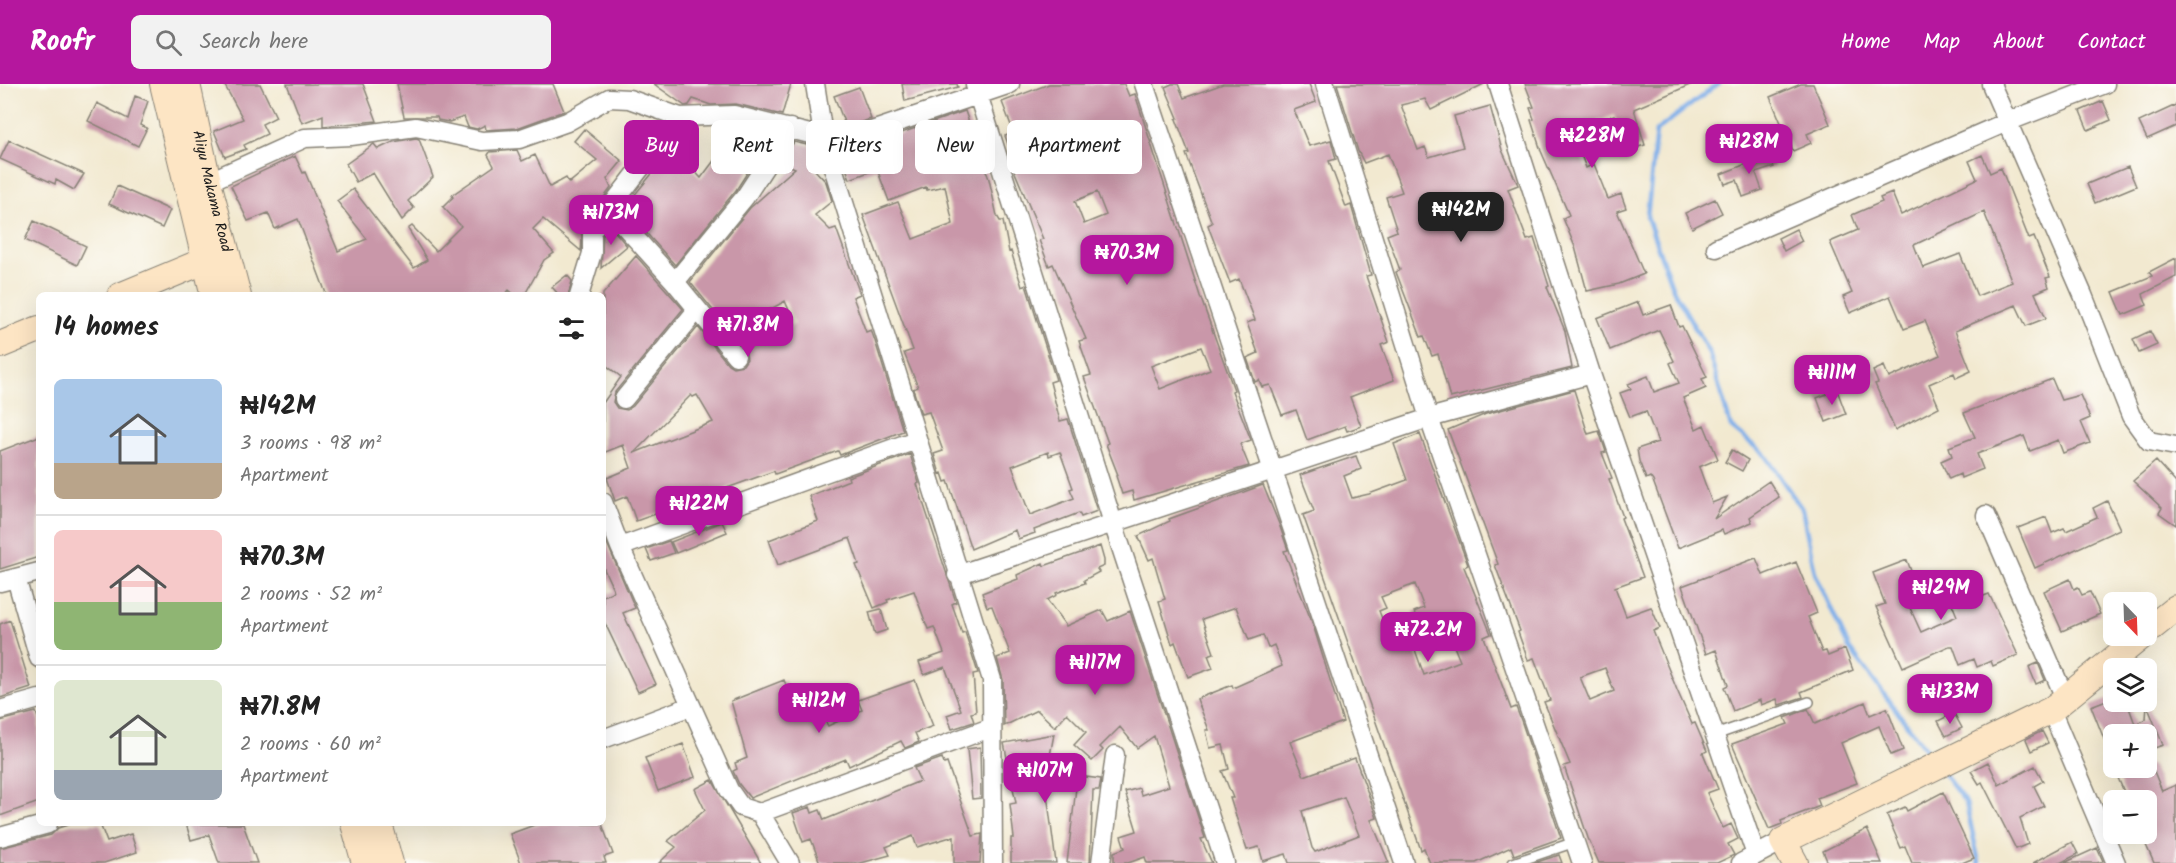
<!DOCTYPE html>
<html lang="en">
<head>
<meta charset="utf-8">
<style>
  :root { --surface:#fff; --page:#f2f2f2; --text:#222; --muted:#767676; --line:#e0e0e0; --accent:#b5179e }
  body { margin:0; font-family:Kalam,sans-serif; background:var(--page); color:var(--text); height:100vh; display:flex; flex-direction:column; font-size:22px; white-space:nowrap }
  * { box-sizing:border-box; margin:0 }
  p { font-size:20px; color:var(--muted) }
  .icon { flex:none; width:33px; height:33px; fill:none; stroke:currentColor; stroke-width:2; stroke-linecap:round; stroke-linejoin:round }
  .map { position:relative; flex:1; overflow:hidden }
  .panel { position:absolute; left:36px; top:208px; width:570px; height:534px; display:flex; flex-direction:column; background:var(--surface); border-radius:9px; box-shadow:0 6px 24px #0002 }
  .panel>* { flex:none }
  .guide { position:absolute; left:624px; top:36px; width:570px; height:54px; display:flex; gap:12px }
  .needle { width:39px; rotate:157deg }
  .buttons { position:absolute; left:2103px; top:508px; display:grid; gap:12px }
  .buttons a { display:grid; place-items:center; width:54px; height:54px; border-radius:9px; background:var(--surface); box-shadow:0 6px 24px #0002; font-size:30px }
  .price { position:absolute; translate:-50% -51px; padding:0 14px; border-radius:12px; background:var(--accent); color:#fff; font-size:20px; line-height:39px; filter:drop-shadow(0 2px 3px #0008) }
  .price::after { content:''; position:absolute; left:50%; top:36px; width:18px; height:14px; margin-left:-9px; background:inherit; clip-path:polygon(0 0,100% 0,50% 100%) }
  .price.on { background:#222; color:#fff }
  ul { padding:0; list-style:none }
  li { display:flex; align-items:center; gap:18px; height:150px; padding:0 18px }
  li+li { border-top:2px solid var(--line) }
  li span { display:grid; place-items:center; flex:none; width:168px; height:120px; border-radius:9px; color:#555 }
  li>.icon { margin-inline-start:auto }
  span .icon { width:72px; height:72px; fill:#fffc; stroke-width:1 }
  li b { font-size:26px }
  h2 { display:flex; justify-content:space-between; align-items:center; height:72px; padding:0 18px; font-size:26px }
  .tag { padding:0 21px; border-radius:9px; background:var(--surface); box-shadow:0 6px 24px #0002; font-size:21px; line-height:54px }
  .tag.on { background:var(--accent); color:#fff }
  header { display:flex; align-items:center; gap:36px; box-sizing:border-box; height:84px; padding:0 30px; background:var(--accent); color:#fff }
  header strong { font-size:28px }
  nav { display:flex; gap:33px; margin-inline-start:auto; font-size:21px }
  .search { width:420px; height:54px; background:var(--page); display:flex; align-items:center; gap:15px; box-sizing:border-box; padding:0 21px; border-radius:9px; color:var(--muted); font-size:22px }
  .map>svg:first-child { display:block }
  .lines { fill:none; stroke-linecap:round; stroke-linejoin:round }
  .stream { stroke:#7eaee9; stroke-width:4.5 }
  .building { fill:#c997a9; fill-rule:evenodd }
  .lane-casing { stroke:#878276; stroke-width:12 }
  .street-casing { stroke:#878276; stroke-width:21 }
  .secondary-casing { stroke:#878276; stroke-width:28 }
  .lane { stroke:#fff; stroke-width:9 }
  .street { stroke:#fff; stroke-width:18 }
  .secondary { stroke:#fde5c4; stroke-width:26 }
  .labels { text-anchor:middle; dominant-baseline:central; stroke-width:5; stroke-linejoin:round; paint-order:stroke }
  .street-label { font-size:15px; fill:#1c1c1c; stroke:#fdfcf7 }
</style>
</head>
<body>
<header>
<strong>Roofr</strong>
<div class="search"><svg class="icon" aria-label="search" viewBox="0 0 24 24"><circle cx="10" cy="10" r="6"/><path d="M15 15l6 6"/></svg>Search here</div>
<nav><a>Home</a><a>Map</a><a>About</a><a>Contact</a></nav>
</header>
<div class="map">
<svg width="2176" height="779" viewBox="0 0 2176 779">
  <rect width="100%" height="100%" fill="#fdfcf7"/>
  <filter id="ink" filterUnits="userSpaceOnUse"><feTurbulence type="fractalNoise" baseFrequency=".0167" numOctaves="2"/><feDisplacementMap in="SourceGraphic" scale="12" xChannelSelector="R" yChannelSelector="G"/><feConvolveMatrix kernelMatrix="1 2 1 2 8 2 1 2 1" color-interpolation-filters="sRGB"/></filter>
  <filter id="wash" filterUnits="userSpaceOnUse"><feTurbulence type="fractalNoise" baseFrequency=".008" numOctaves="4" result="noise"/><feDisplacementMap in="SourceGraphic" scale="24" xChannelSelector="R" yChannelSelector="G"/><feGaussianBlur stdDeviation="1.35" result="paint"/><feColorMatrix in="noise" values="0 0 0 0 0 0 0 0 0 0 0 0 0 0 0 0 0 1.4 0 .05"/><feComposite in="paint" operator="in"/></filter>
  <g filter="url(#wash)">
    <rect width="100%" height="100%" fill="#f2e9d0"/>
    <g class="lines">
      <path class="stream" d="M1718 0 1656 47 1647 133 1672 203 1709 269 1731 343 1764 370 1802 425 1815 489 1849 564 1933 675
        M1943 689 1966 719 1979 779"/>
    </g>
    <g id="blocks">
      <path class="building" d="M224 0H260L276 33 262 40 267 50 244 61 246 65 225 73 214 47 243 35Z
        M287 0H363L377 37 323 42V31L302 39Z
        M397 0H553L564 27 517 44 486 46 485 41 477 45 468 43 464 33 449 38 438 36 437 33H404Z
        M654 0H791L782 31 736 20 711 21 693 15 689 21 685 22Z
        M902 0H957L958 3 905 17Z
        M1049 0H1124L1129 12 1135 10 1200 212 1234 306 1232 307 1251 356 1240 360 1249 382 1134 416 1132 407 1122 410 1116 392 1118 391 1106 360 1108 359 1084 293 1091 291 1079 257 1086 255 1053 180 1049 182 1039 156 1043 155 1014 86 1017 84 1005 52 1014 49 1002 18ZM1097 108 1106 131 1084 140 1075 117ZM1201 263 1210 285 1160 305 1151 282Z
        M1172 0H1178L1184 14 1223 0H1309L1316 18 1294 26 1309 62 1331 56 1336 75 1329 77 1346 123 1351 121 1371 191 1366 192 1389 258 1381 261 1394 296 1350 313 1361 342 1347 347 1345 342 1307 356 1296 326 1282 331 1270 301 1262 303 1259 296 1255 298 1247 274 1258 269 1247 239 1255 236 1239 195 1230 199 1210 147 1208 141 1212 139 1186 70 1189 69 1176 35 1178 34 1165 3Z
        M1337 0H1484L1431 26 1425 15 1401 21 1418 66 1425 63 1429 73 1463 63 1454 32 1490 22 1502 66 1518 101 1508 105 1527 156 1534 154 1549 202 1547 203 1565 247 1572 284 1450 314 1438 270 1432 272 1424 252 1421 253 1396 188 1400 186 1387 151 1397 147 1386 113 1402 108 1388 70 1364 79 1358 67Z
        M1525 0H1692L1634 25 1645 61 1625 67 1614 31 1572 47 1586 84 1594 80 1608 115 1621 110 1626 124 1617 127 1644 190 1619 200 1587 207 1575 163 1563 134 1569 131 1541 67 1531 36 1534 35 1530 24 1534 23Z
        M1801 0H1813L1830 40 1807 50 1811 59 1793 67 1770 13Z
        M859 3 871 35 846 43 834 12Z
        M135 12 148 17 140 41 147 44 138 62 88 37 97 19 128 35Z
        M2103 17 2111 36 2088 46 2080 27Z
        M2176 21V42L2147 55 2139 38Z
        M965 27 989 95 997 132 1000 137H1003L1009 168 1011 167 1022 203 1026 201 1056 296 1050 298 1060 337 1068 335 1097 427 1081 433 1079 429 1034 446 1035 449 1018 455 1015 446 971 465 948 397 945 398 942 389 940 390 934 370 943 367 929 328 921 330 913 305 918 303 904 269 913 266 863 131 898 118 913 155 953 140 945 102 927 106 926 103 889 117 877 85 850 95 840 67 858 64ZM1048 368 1049 372 1060 368 1073 404 1070 405 1074 414 1030 431 1012 382Z
        M735 43 771 52 736 106 675 181 624 124 673 64 701 94 728 58Z
        M584 45 622 77 607 95 611 104 583 141 581 167 543 135 533 145 554 169 544 176 524 212H516L509 206 504 212H327L298 135 275 145 268 129 248 137 231 102 295 72 303 89 305 88 338 167 367 155 337 117 353 105 414 184 427 176 408 145 412 142 436 167 461 142 443 123 453 113 452 111 494 82 488 71 490 68 517 66 522 77 535 71 550 103 566 94 569 99 597 76 574 57Z
        M416 54 419 55 433 93 408 117 414 124 402 136 373 89 356 98 346 80 374 60 378 65 393 58Z
        M9 56 84 90 74 106 56 96 55 100 0 75Z
        M794 58 811 62 816 67 819 77 813 84 826 98 832 117 815 131 830 146 836 144 860 210 853 213 866 248 871 246 875 257 903 347 840 371 838 367 775 390 774 387 636 437 627 412 615 417 607 394 631 384 623 361 603 369V319L621 293 603 279V210L636 172 683 225 615 308 613 318 617 324 627 326 633 322 698 243 728 280 733 283 743 281 747 275 745 265 690 198 750 124 795 84 781 78ZM785 217 795 240 773 253 760 231ZM691 311 693 313 697 311 713 338 634 369Z
        M1769 71 1774 83 1756 89 1762 106 1743 113 1737 96 1725 100 1721 90Z
        M1982 71 1990 89 2001 84 2029 155 2034 153 2050 193 2046 194 2049 203 2035 209 2046 234 2026 242 2016 221 1955 247 1971 287 1956 294 1954 289 1929 300 1939 323 1895 346 1875 300 1878 299 1873 287 1884 282 1889 294 1940 271 1925 237 1904 245 1890 212 1850 229 1843 213 1852 209 1830 158 1858 146 1852 131 1882 118 1880 114 1892 109 1901 131 1977 95 1969 77ZM1984 128 2012 198 1977 212 1960 170 1923 184 1914 161Z
        M2128 83 2136 102 2095 119 2087 100Z
        M117 102 170 126 162 144 109 120Z
        M1715 115 1722 129 1692 144 1685 129Z
        M34 137 86 162 77 181 25 156Z
        M610 142 627 162 601 184 603 151Z
        M1796 145 1802 157 1784 167 1778 154Z
        M2176 174V193L2143 210 2147 221 2123 231 2113 208 2152 192 2149 188Z
        M567 191 572 197 568 212H560L552 203Z
        M1638 218 1643 231 1671 221 1679 243 1682 242 1707 293 1702 295 1706 304 1683 314 1696 345 1704 341 1718 375 1699 383 1712 419 1727 413 1714 435 1769 397 1779 413 1750 433 1752 438 1724 450 1722 446 1678 464 1653 397 1650 393 1646 395 1639 377 1637 365 1658 358 1646 327 1630 333 1620 309 1631 305 1628 300 1648 292 1654 308 1679 299 1670 279 1674 277 1659 246 1610 266 1597 234Z
        M2150 247 2157 261 2139 269 2133 255Z
        M2052 295 2061 316 2080 311 2090 334 2081 338 2090 359 2063 369 2058 356 2030 367 2024 352 1977 370 1983 385 1961 394 1960 390 1949 395 1941 377 1952 372 1949 363 1975 353 1964 329Z
        M1574 306 1588 350 1599 347 1606 368 1602 369 1612 394 1609 395 1623 433 1621 434 1643 493 1615 503 1626 532 1651 523 1660 544 1653 547 1677 606 1692 640 1695 639 1707 667 1703 669 1718 705 1707 709 1723 744 1731 740 1738 755 1728 760 1734 771 1717 779H1599L1588 754 1564 682 1570 680 1544 618 1550 616 1534 574 1528 576 1518 548 1520 547 1495 481 1498 480 1448 346 1486 330ZM1605 584 1614 607 1590 617 1580 593Z
        M1837 306 1846 330 1826 338 1817 314Z
        M1420 350 1468 481 1464 483 1491 550 1484 553 1511 625 1516 623 1522 639 1561 754 1514 771 1511 763 1476 779H1430L1424 764 1421 766 1303 431 1314 427 1300 391 1356 372 1361 385 1344 392 1352 414 1369 410 1407 396 1394 360ZM1415 500 1424 524 1414 528 1419 540 1389 552 1379 527 1386 524 1381 513ZM1449 550 1460 577 1424 591 1414 563Z
        M39 352V473L0 485V367Z
        M1732 366 1748 376 1742 387 1725 378Z
        M910 370 919 399 917 400 956 518 952 520 962 549 965 548 978 589 973 590 976 628 971 629 974 638 952 645 947 631 961 626 945 583 924 591 919 578 944 569 934 543 928 545 914 507 887 516 888 518 874 524 856 481 859 480 850 454 778 481 769 456 818 437 809 412 849 396 848 393Z
        M2156 377 2176 399V441L2159 429 2162 424 2133 397Z
        M1263 401 1279 440 1288 466 1284 467 1313 541 1343 638 1290 658 1304 692 1355 674 1377 734 1371 736 1389 779H1289L1286 770 1263 777 1259 763 1247 766 1230 714H1233L1222 687 1229 685 1223 661 1210 664 1206 646H1209L1197 615 1232 601 1233 604 1282 582 1274 561 1268 564 1263 551 1249 556 1236 523 1202 535 1214 569 1208 571 1213 584 1188 593 1175 558 1172 560 1159 517 1165 515 1153 474 1149 476 1138 452 1170 437 1169 435ZM1344 713 1359 751 1315 768 1312 764 1302 727Z
        M2107 417 2120 445 2035 484 2018 444 2046 433 2052 449 2064 444 2066 447 2097 433 2093 424Z
        M722 438 727 448 676 469 671 458Z
        M603 450 635 524 623 529 656 600 638 608 603 535V512L614 507 603 483Z
        M669 457 674 469 651 477 646 465Z
        M1100 462 1104 476V482L1097 485 1099 488 1084 496 1085 499 1056 509 1057 511 1047 516 1066 542 1102 526 1108 537 1130 527 1205 754 1201 755 1212 779H1147L1145 773 1128 779H1114V768L1125 764 1121 752 1137 747 1125 708 1139 704 1141 711 1169 702 1154 652 1137 664 1120 643 1100 663 1103 666 1092 677 1074 661 1086 648 1067 629 1055 643 1037 626 1004 642 1003 596 997 574 1010 569 992 522 987 523 982 509 1018 495 1017 491 1043 479 1044 482Z
        M1756 474 1763 491 1796 478 1817 529 1808 533 1822 568 1826 567 1828 572 1845 565 1853 586 1801 608 1803 613 1779 621 1777 615 1761 621 1760 616 1733 627 1724 603 1728 601 1716 566 1706 570 1682 502Z
        M1907 476 1914 495 1926 491 1936 515 1910 524 1921 548 1957 532 1948 510 1975 498 1981 513 1989 510 2018 571 1993 582 1991 577 1977 583 1974 575 1960 581 1953 562H1949L1903 583 1876 523 1885 520 1873 489Z
        M2070 495 2074 505 2078 503 2082 511 2090 508 2100 530 2062 547 2044 507Z
        M881 525 887 546 875 550 869 528Z
        M10 536 31 604 0 614V540Z
        M2038 579 2045 596 2036 600 2029 583Z
        M784 596 801 636 820 627 828 642 862 626 858 616 915 596 933 642 915 649 919 658 905 664 901 657 849 682 846 675 750 714 739 700 733 687 737 685 735 679 747 674 731 617Z
        M2114 613V618H2127L2135 640 2146 635 2147 621 2163 661 2146 667V651H2114L2113 678 2091 622Z
        M1865 618 1870 631 1887 624 1903 666 1891 671 1879 642 1841 659 1857 699 1817 714 1820 722 1781 737 1782 740 1769 745 1732 660 1788 640 1785 634 1808 625 1815 640Z
        M36 628 39 637V718L0 732V637Z
        M1954 629 1962 644 1946 652 1938 637Z
        M2042 647 2048 659 2031 667 2026 655Z
        M1054 650 1047 688 1101 695 1099 706H1093L1090 779H1067L1076 704 1046 702 1056 779H1011V754H1014L1010 720 1016 719 1004 659Z
        M683 660 695 693 658 707 645 674Z
        M980 663 981 714 972 715 967 665Z
        M942 674 944 680 947 679 973 752 982 750 980 779H954V752L917 763 913 752 886 763 890 771 861 779H820L811 755 803 758 793 729 810 723 812 729 820 726 824 736 920 697 914 684Z
        M1988 678 1999 701 2035 682 2043 697 2034 702 2044 722 2020 734 2028 760 2016 765 1982 698 1979 700 1971 687Z
        M2151 680 2162 707 2176 701V779H2154L2146 761V717H2128L2118 694Z
        M712 696 761 779H659L676 763 668 757 705 726 695 705Z
        M1943 708 1974 774 1962 779H1912L1905 762 1901 764 1887 731 1905 723 1907 727Z
        M71 740H100L107 758 131 750 137 768 104 779H0V764L51 751 58 744Z
        M186 740H243L257 779H219L209 751 191 756Z
        M537 740H602L613 770 604 773 606 779H521L510 750Z
        M1867 745 1882 779H1828L1823 767Z
        M2072 758 2078 770 2060 779H2033Z
        M2097 764 2103 777 2097 779H2064Z
        M1559 771 1562 779H1534Z"/>
    </g>
  </g>
  <g filter="url(#ink)">
    <use href="#blocks" fill-opacity="0" stroke="#878276" stroke-width="1.5"/>
    <g class="lines">
      <defs>
        <path id="lane" d="M1715 651 1809 618
          M1513 779 1575 758"/>
        <path id="street" d="M815 0 823 51 992 596 993 779
          M1144 0 1404 779
          M1325 0 1429 334 1582 779
          M1498 0 1591 290 1756 771
          M1991 0 2083 211 2131 332 2149 357 2176 362
          M975 1 1113 439 1225 779
          M208 98 305 54 351 52 416 43 482 57 519 55 567 38 609 14 629 15 680 33 734 31 834 56 854 53 1010 0
          M610 126 675 198 736 272
          M1716 164 2007 38 2105 0
          M675 198 745 113 790 44
          M579 212 592 169V147L680 33
          M624 315 697 226
          M603 418 620 463 729 706 741 723 760 729 990 644
          M1986 431 2065 614
          M620 463 916 356
          M957 491 1429 334 1591 290
          M16 494 39 574
          M0 498 39 488
          M0 626 39 615
          M2051 626 2116 779
          M603 655 691 622
          M760 729 790 779
          M0 753 48 740
          M1101 779 1115 671
          M1741 779 1783 757"/>
        <g id="secondary">
          <path d="M163 0 214 212"/>
          <path id="s1" d="M187 0 208 98 238 212"/>
          <path d="M120 212 221 170"/>
          <path d="M0 261 39 245"/>
          <path d="M2146 548 2176 524"/>
          <path d="M354 740 365 779"/>
          <path d="M379 740 390 779"/>
          <path d="M1795 779 1783 757 2051 626 2142 552"/>
        </g>
      </defs>
      <use href="#lane" class="lane-casing"/>
      <use href="#street" class="street-casing"/>
      <use href="#secondary" class="secondary-casing"/>
      <use href="#lane" class="lane"/>
      <use href="#street" class="street"/>
      <use href="#secondary" class="secondary"/>
    </g>
  </g>
  <g class="labels">
    <g class="street-label">
      <text stroke="none"><textPath href="#s1" startOffset="110">Aliyu Makama Road</textPath></text>
    </g>
  </g>
</svg>
<div class="buttons">
<a><svg class="needle" viewBox="-14 -14 28 28"><path d="M0-13l5 13h-10z" fill="#e53935"/><path d="M0 13l5-13h-10z" fill="#767676"/></svg></a>
<a><svg class="icon" aria-label="layers" viewBox="0 0 24 24"><path d="M12 4l9 5-9 5-9-5zM3 14l9 5 9-5"/></svg></a>
<a>+</a>
<a>−</a>
</div>
<b class="price" style="left:1592px;top:85px">₦228M</b>
<b class="price" style="left:1749px;top:91px">₦128M</b>
<b class="price on" style="left:1461px;top:159px">₦142M</b>
<b class="price" style="left:611px;top:162px">₦173M</b>
<b class="price" style="left:1127px;top:202px">₦70.3M</b>
<b class="price" style="left:748px;top:274px">₦71.8M</b>
<b class="price" style="left:1832px;top:322px">₦111M</b>
<b class="price" style="left:699px;top:453px">₦122M</b>
<b class="price" style="left:1941px;top:537px">₦129M</b>
<b class="price" style="left:1428px;top:579px">₦72.2M</b>
<b class="price" style="left:1095px;top:612px">₦117M</b>
<b class="price" style="left:1950px;top:641px">₦133M</b>
<b class="price" style="left:819px;top:650px">₦112M</b>
<b class="price" style="left:1045px;top:720px">₦107M</b>
<div class="guide">
<a class="tag on">Buy</a>
<a class="tag">Rent</a>
<a class="tag">Filters</a>
<a class="tag">New</a>
<a class="tag">Apartment</a>
</div>
<section class="panel">
<h2>14 homes<svg class="icon" aria-label="filters" viewBox="0 0 24 24"><path d="M4 7h16M4 17h16"/><circle cx="9" cy="7" r="2"/><circle cx="15" cy="17" r="2"/></svg></h2>
<ul>
<li><span style="background:linear-gradient(#a9c7e8 70%,#b9a48a 0)"><svg class="icon" aria-label="home" viewBox="0 0 24 24"><path d="M3 11l9-7 9 7M6 9v11h12V9"/></svg></span><div><b>₦142M</b><p>3 rooms · 98 m²</p><p>Apartment</p></div></li>
<li><span style="background:linear-gradient(#f6c9c9 60%,#8fb573 0)"><svg class="icon" aria-label="home" viewBox="0 0 24 24"><path d="M3 11l9-7 9 7M6 9v11h12V9"/></svg></span><div><b>₦70.3M</b><p>2 rooms · 52 m²</p><p>Apartment</p></div></li>
<li><span style="background:linear-gradient(#dfe7d0 75%,#9aa5b1 0)"><svg class="icon" aria-label="home" viewBox="0 0 24 24"><path d="M3 11l9-7 9 7M6 9v11h12V9"/></svg></span><div><b>₦71.8M</b><p>2 rooms · 60 m²</p><p>Apartment</p></div></li>
</ul>
</section>
</div>
</body>
</html>
